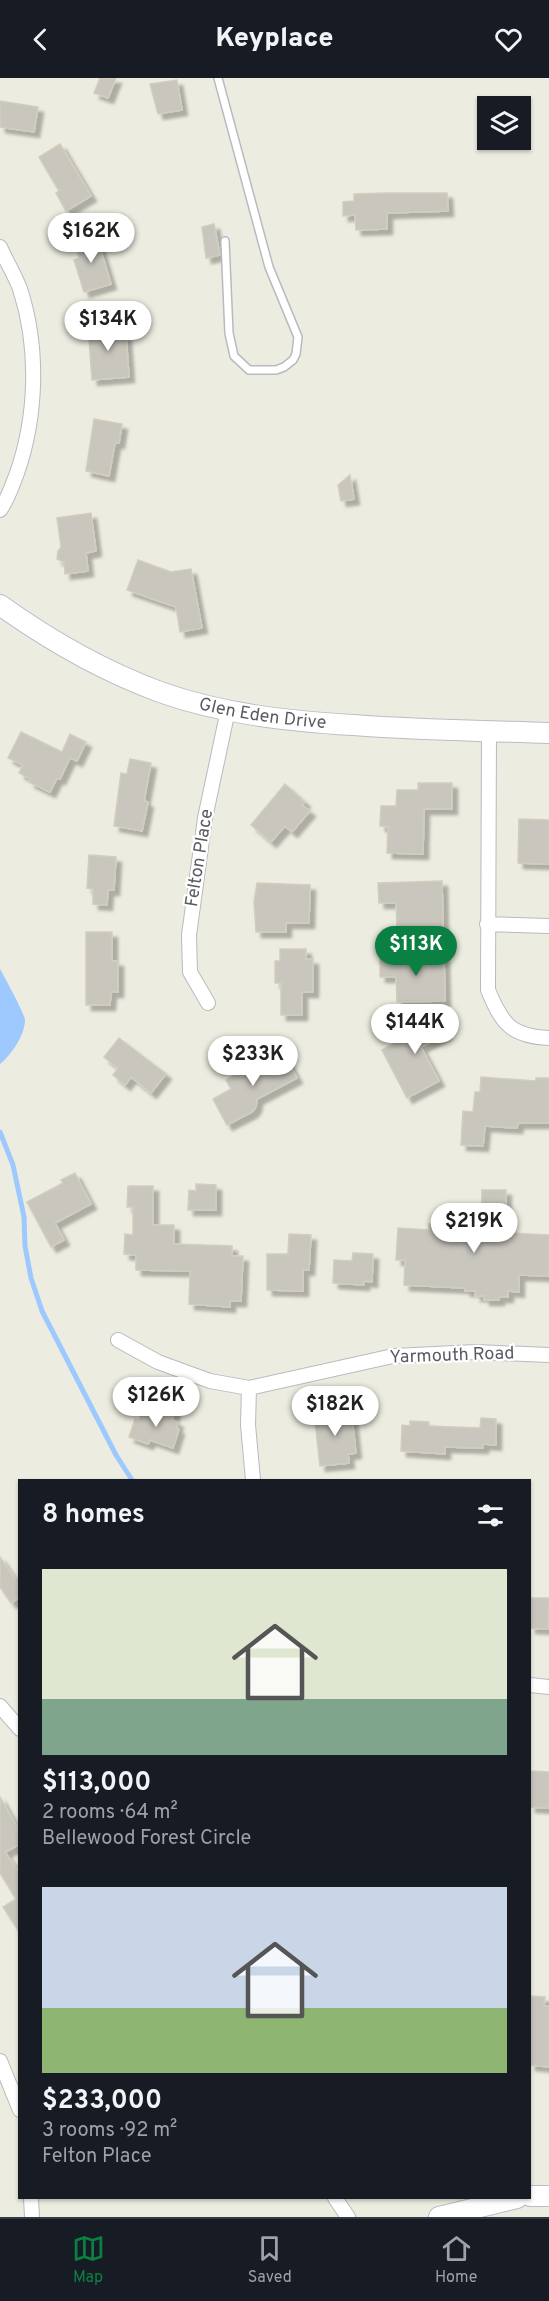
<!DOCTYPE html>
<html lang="en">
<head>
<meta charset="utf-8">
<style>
  :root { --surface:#171b24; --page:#242831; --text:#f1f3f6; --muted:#9ea1a6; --line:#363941; --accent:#0b8043 }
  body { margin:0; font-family:Overpass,sans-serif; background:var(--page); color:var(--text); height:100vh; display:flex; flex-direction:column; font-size:22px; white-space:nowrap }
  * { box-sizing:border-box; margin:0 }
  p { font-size:20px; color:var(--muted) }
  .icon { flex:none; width:33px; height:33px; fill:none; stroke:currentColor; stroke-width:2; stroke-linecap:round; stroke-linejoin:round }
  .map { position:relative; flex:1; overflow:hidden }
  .panel { position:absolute; left:18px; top:1401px; width:513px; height:720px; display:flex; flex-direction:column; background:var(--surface); border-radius:0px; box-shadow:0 2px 4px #0004 }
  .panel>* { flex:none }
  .buttons { position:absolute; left:477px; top:18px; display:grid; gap:12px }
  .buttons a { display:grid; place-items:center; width:54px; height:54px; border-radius:0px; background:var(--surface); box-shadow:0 2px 4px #0004; font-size:30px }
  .price { position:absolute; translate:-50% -51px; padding:0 14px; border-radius:21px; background:#fff; color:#222; font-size:20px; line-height:39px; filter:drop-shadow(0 2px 3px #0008) }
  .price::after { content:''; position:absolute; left:50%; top:36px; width:18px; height:14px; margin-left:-9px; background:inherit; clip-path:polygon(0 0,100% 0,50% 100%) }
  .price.current { background:var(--accent); color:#fff }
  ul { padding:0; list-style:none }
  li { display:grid; align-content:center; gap:12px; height:318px; padding:0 24px }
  li span { display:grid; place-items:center; height:186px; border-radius:0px; color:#555 }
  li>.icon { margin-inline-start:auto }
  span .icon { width:108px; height:108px; fill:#fffc; stroke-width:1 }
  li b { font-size:26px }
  h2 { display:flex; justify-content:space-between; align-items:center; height:72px; padding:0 24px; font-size:26px }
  header { display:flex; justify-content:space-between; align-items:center; height:78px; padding:0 24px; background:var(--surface); font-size:27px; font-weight:800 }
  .menu { display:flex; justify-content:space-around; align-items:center; height:84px; border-top:2px solid var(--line); background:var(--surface); font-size:16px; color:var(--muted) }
  .menu a { display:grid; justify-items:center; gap:3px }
  .menu .current { color:var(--accent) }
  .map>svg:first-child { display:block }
  .water { fill:#9ec9ff }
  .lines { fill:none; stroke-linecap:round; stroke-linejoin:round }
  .stream { stroke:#9ec9ff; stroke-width:5 }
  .building { fill:#c8c6bd; stroke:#d2cebe; stroke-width:1.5; filter:url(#shadow) }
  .lane-casing { stroke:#b8bac0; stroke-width:10 }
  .street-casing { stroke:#b8bac0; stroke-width:16 }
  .secondary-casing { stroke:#bbbdc5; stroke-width:22 }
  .lane { stroke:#fff; stroke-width:7 }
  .street { stroke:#fff; stroke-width:14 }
  .secondary { stroke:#fff; stroke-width:20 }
  .labels { text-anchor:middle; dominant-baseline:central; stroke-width:4.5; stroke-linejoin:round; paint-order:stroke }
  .street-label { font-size:18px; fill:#595c62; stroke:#fff }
</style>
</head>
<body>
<header><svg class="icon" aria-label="back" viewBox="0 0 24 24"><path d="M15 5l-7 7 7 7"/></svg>Keyplace<svg class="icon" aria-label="heart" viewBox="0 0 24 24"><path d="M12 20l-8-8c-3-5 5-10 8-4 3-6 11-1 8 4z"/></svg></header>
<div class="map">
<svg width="549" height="2139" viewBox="0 0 549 2139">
  <defs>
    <filter id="shadow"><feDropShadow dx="5.5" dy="5.5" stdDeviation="1.5" flood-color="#0004"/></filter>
  </defs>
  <rect width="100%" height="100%" fill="#edece0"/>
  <path class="water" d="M0 891C4 898 25 937 25 942 25 957 11 977 0 986Z"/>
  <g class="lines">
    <path class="stream" d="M0 1054 13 1087 24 1139 25 1168 31 1200 42 1233 116 1377 132 1402"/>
  </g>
  <path class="building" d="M100 0H116L108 20 94 15Z
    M177 2 182 32 158 36 150 6Z
    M0 23 38 29 34 54 0 49Z
    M60 66 91 118 66 133 56 115 59 113 39 79Z
    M386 115H447L448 133 387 135V151L356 152 355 137 343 138V124L354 123V116Z
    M214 146 220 177 206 180 202 149Z
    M96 156 111 206 84 214 74 182 79 180 74 163Z
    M111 242 112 258 126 257 129 299 92 302 89 261H92L90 243Z
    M94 341 122 346 119 365H115L109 398 86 393Z
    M350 397 354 421 341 423 338 407Z
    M91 435 96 473 86 475 88 493 65 496 64 484 57 481 58 473 61 469 57 440Z
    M138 482 171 494 191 491 202 550 180 554 176 529 127 512Z
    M21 654 62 674 70 656 86 664 77 683 70 680 60 701 57 700 50 714 29 704 31 701 19 695 23 687 8 680Z
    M130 681 151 685 144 723 148 724 142 753 114 748 121 695 127 696Z
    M418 705H452V731H424L423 776 387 775 388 749 380 748 381 728H396L397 712H418Z
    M285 706 305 724 302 727 310 733 292 754 285 748 271 764 251 747Z
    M519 741 549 742V786L518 785Z
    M89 777 116 779 114 812H108L107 827 93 826V811L87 810Z
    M442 803 443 850 397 851 396 825H379L378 805Z
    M257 805 310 807 309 845H286V854H256L254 824Z
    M86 854H112V883H118V914H111L110 927H86Z
    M280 871H306V881H313V914H302V937H281V905H275V883H280Z
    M444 878 445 923 397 924 396 899H380V879Z
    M434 934 446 956 421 969 439 1003 407 1020 382 972 404 960 400 952Z
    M119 960 166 996 151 1015 131 999 125 1007 113 997 118 990 104 979Z
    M271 976 276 985 286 980 297 1000 257 1021 256 1029 252 1034 227 1047 213 1021 231 1011 226 1002Z
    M481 999 536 1003V1000H549V1045H518L517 1050 485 1048 483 1068 461 1067 463 1033 473 1034 475 1014H480Z
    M75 1095 91 1126 55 1145 64 1162 51 1169 27 1124 63 1105 61 1102Z
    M196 1106 216 1107V1132H188L189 1112 196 1113Z
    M128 1108H153V1147H174V1166L232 1168V1178H243L241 1223H230V1229L189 1226 190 1193 136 1192V1177L124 1176 125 1156 133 1157V1129H127Z
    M482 1112H506L505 1150H509V1155L549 1157V1198L519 1197V1214L508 1213V1219H499V1222H484V1218H475L476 1213H465V1210L404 1207 405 1182H396L398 1150 429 1152V1146H446V1155L481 1156Z
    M289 1156 311 1157 309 1192H303V1213L267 1212V1176H288Z
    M353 1175 373 1176 372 1204 364 1203V1207L333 1205 334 1182 352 1183Z
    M163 1328 175 1333 172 1342 178 1344 176 1350 179 1351 173 1370 150 1362 148 1366 129 1359 135 1341 139 1342 142 1333 160 1337Z
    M351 1331 356 1375 348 1376 349 1385 320 1388 314 1335Z
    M481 1340 496 1341V1367L483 1366V1370L445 1369V1376L401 1373 402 1347 410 1348V1343L429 1344V1348L480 1350Z
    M0 1479 15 1501 20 1498V1519L11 1525 0 1509Z
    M530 1520H549L548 1551 530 1550Z
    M530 1693 549 1694V1730L530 1729Z
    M0 1719 20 1754V1766L5 1774 20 1796V1855L3 1829 16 1821 0 1795Z
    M530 1918 545 1919 544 1928H549V1989L530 1987Z"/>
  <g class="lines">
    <defs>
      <path id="lane" d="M218 0 269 189 298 259 296 276 293 282 284 289 276 292H249L234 278 229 255 225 163"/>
      <path id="street" d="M0 169C6 183 15 197 20 211 39 269 37 338 17 395 12 408 8 421 0 432
        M489 653 488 912C502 946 511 958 549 960
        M487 846 549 848
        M208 925 190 894 189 857 205 740 228 632
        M118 1262 158 1284 210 1303 249 1310 393 1278 476 1274 549 1277
        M249 1310 248 1347 253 1402
        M530 1607 549 1609
        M0 1628 20 1651
        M0 1983 20 2032
        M31 2120 32 2139
        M335 2120 348 2139"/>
      <g id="secondary">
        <path id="s1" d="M0 527C49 562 103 593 160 614 222 636 288 643 353 647 418 652 484 653 549 655"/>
        <path d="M530 2118H549"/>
        <path d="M439 2139 517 2120"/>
      </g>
    </defs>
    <use href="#lane" class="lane-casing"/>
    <use href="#street" class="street-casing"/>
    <use href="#secondary" class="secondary-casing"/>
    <use href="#lane" class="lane"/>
    <use href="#street" class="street"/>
    <use href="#secondary" class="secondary"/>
  </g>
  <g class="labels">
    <g class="street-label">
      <text stroke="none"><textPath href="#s1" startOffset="288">Glen Eden Drive</textPath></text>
      <text transform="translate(200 780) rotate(-81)">Felton Place</text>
      <text transform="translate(452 1278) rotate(-2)">Yarmouth Road</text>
    </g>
  </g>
</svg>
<div class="buttons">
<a><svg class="icon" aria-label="layers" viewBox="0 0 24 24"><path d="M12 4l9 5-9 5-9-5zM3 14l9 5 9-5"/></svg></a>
</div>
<b class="price" style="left:91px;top:186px">$162K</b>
<b class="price" style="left:108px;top:274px">$134K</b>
<b class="price current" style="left:416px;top:899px">$113K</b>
<b class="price" style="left:415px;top:977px">$144K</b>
<b class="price" style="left:253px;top:1009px">$233K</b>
<b class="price" style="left:474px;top:1176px">$219K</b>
<b class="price" style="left:156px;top:1350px">$126K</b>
<b class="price" style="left:335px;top:1359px">$182K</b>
<section class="panel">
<h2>8 homes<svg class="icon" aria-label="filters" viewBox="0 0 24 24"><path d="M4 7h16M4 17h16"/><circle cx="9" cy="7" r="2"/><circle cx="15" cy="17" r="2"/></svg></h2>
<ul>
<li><span style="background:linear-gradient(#dfe7d0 70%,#7fa58c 0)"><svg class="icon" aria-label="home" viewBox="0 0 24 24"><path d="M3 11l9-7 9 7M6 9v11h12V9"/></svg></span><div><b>$113,000</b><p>2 rooms · 64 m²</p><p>Bellewood Forest Circle</p></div></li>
<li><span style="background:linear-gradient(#c9d6e8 65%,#8fb573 0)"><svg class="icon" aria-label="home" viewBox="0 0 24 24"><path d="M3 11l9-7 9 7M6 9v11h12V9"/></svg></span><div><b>$233,000</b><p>3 rooms · 92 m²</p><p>Felton Place</p></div></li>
</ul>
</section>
</div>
<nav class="menu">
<a class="current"><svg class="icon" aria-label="map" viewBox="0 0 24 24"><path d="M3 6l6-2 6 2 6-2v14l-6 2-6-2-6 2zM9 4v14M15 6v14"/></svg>Map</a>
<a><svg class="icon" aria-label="saved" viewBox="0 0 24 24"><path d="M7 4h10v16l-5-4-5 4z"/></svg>Saved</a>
<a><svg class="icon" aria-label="home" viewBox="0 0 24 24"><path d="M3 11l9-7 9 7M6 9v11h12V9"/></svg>Home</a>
</nav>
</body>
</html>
